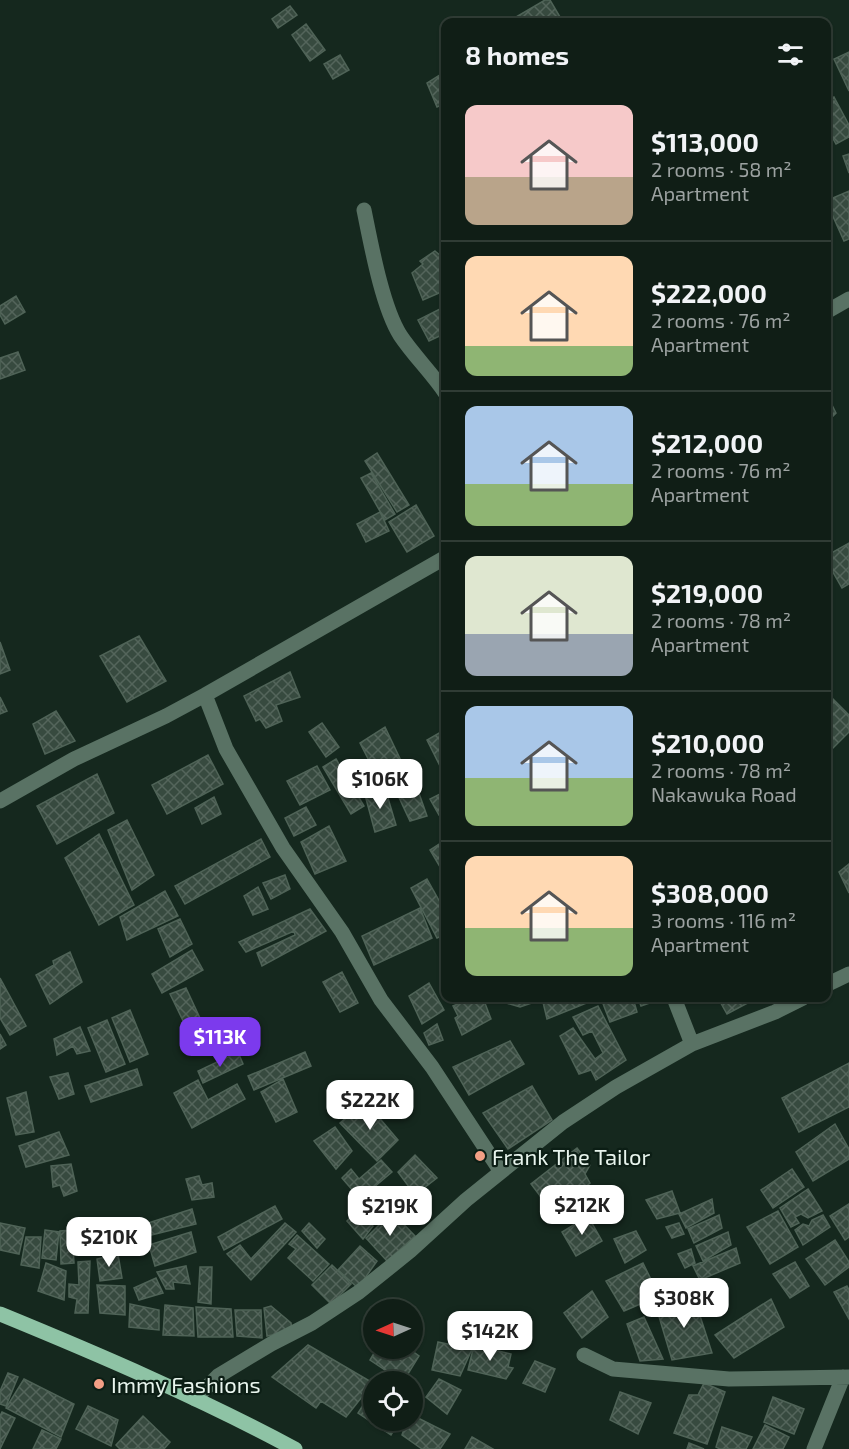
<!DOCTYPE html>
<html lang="en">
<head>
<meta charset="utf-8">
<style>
  :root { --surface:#101e16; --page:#1e2b23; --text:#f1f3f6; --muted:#9ca2a1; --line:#303c35; --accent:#7c3aed }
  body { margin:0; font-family:"Exo 2",sans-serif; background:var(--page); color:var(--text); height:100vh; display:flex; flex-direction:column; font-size:22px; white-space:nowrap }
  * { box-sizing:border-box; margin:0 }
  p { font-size:20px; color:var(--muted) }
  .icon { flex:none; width:33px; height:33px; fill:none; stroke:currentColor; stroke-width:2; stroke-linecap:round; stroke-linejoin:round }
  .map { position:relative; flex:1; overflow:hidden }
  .panel { position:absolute; left:441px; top:18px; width:390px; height:984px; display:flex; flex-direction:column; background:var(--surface); border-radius:12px; box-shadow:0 2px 4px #0004,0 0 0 2px var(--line) }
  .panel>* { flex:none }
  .needle { width:39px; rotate:267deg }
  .fabs { position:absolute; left:363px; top:1299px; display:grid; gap:12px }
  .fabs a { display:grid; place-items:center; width:60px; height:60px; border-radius:50%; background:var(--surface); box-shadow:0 2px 4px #0004,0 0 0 2px var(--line); font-size:30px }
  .price { position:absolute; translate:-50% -51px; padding:0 14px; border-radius:12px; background:#fff; color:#222; font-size:20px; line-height:39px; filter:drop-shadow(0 2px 3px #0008) }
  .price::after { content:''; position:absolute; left:50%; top:36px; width:18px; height:14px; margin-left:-9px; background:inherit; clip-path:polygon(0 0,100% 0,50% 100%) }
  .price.on { background:var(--accent); color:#fff }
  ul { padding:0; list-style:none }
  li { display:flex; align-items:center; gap:18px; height:150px; padding:0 24px }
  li+li { border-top:2px solid var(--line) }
  li span { display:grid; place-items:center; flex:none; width:168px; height:120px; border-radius:12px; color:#555 }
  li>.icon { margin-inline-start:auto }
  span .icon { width:72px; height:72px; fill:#fffc; stroke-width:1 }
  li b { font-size:26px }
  h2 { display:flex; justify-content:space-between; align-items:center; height:72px; padding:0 24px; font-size:26px }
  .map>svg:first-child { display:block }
  .building { fill:url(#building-cross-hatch); stroke:#4f6357; stroke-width:1.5 }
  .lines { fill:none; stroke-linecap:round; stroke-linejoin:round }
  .minor { stroke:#597264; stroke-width:15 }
  .major { stroke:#8ec3a5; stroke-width:15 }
  .poi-dot { fill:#f39f85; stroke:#0c1e15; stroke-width:2 }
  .labels { text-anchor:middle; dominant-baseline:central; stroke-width:4.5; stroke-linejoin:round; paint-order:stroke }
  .poi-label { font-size:22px; fill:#e8f4ed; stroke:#0c1e15; text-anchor:start }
</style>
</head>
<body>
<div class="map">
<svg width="849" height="1449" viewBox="0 0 849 1449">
  <defs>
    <pattern id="building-cross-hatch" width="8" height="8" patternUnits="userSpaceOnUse" patternTransform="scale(1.5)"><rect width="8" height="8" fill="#374a3f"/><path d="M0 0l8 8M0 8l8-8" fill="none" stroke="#54655b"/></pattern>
  </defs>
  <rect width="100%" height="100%" fill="#15281e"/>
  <path class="building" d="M545 0H550L563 22H513L511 20Z
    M290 6 297 15 278 28 272 19Z
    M306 24 325 50 310 61 292 35Z
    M849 52V91L834 59Z
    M340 55 349 70 333 79 324 64Z
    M446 71V103L437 107 427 83Z
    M834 97 849 125V137L836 144 826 126V101Z
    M849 154V173L843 156Z
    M849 191V239L844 241 826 201Z
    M435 251 441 256 446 254V290L423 300 412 273 423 264 420 261Z
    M16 296 25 312 5 324 0 315V306Z
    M446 306V333L429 341 418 320Z
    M18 352 25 370 0 379V358Z
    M826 393 836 413 827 422 831 429 826 432Z
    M377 453 409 505 397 512 365 461Z
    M371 473 395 514 385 520 361 478Z
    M416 505 434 536 407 552 389 522Z
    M380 512 389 531 366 542 357 524Z
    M849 543V584L842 588 826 560V556Z
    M139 636 166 681 127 702 100 656Z
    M0 642 10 670 0 674Z
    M290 672 300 697 276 705 282 721 266 728 260 719 256 721 244 696Z
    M0 697 7 711 0 714Z
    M833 699 849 715V732L826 755V706Z
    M56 711 75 741 45 754 33 724Z
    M322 723 339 747 326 757 309 732Z
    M385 727 404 767 381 784 360 743Z
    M446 729V778L427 740Z
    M208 755 223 784 167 814 152 785Z
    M336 759 364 806 351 814 323 767Z
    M317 766 330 790 300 805 287 781Z
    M97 774 114 813 57 844 37 806Z
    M414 779 427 816 410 821 395 789Z
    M385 788 396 825 375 832 365 795Z
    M446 791V812L439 815 430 799Z
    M214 797 221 814 202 824 195 808Z
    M306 807 316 825 294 836 285 818Z
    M127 820 154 875 132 890 108 830Z
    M329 826 346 861 315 874 301 842Z
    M99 834 134 905 99 925 65 858Z
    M261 839 270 857 185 904 175 886Z
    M444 841 446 843V877L430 850Z
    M849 864V893L839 872Z
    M285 875 290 889 271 899 263 883Z
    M427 879 446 913V934L437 938 411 888Z
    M258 887 268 909 253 915 244 896Z
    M165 891 178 916 127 940 120 917Z
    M420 908 432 938 374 965 362 936Z
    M310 909 326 931 262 966 257 953 295 935 294 931 246 952 239 942Z
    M180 919 192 944 170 957 158 929Z
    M826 922 832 935 826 938Z
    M192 950 203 970 162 993 152 974Z
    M70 952 82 982 50 1004 36 975 54 965 53 961Z
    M342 972 358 1003 340 1012 323 982Z
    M0 978 26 1026 10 1035 0 1018Z
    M429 983 444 1010 422 1024 409 996Z
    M186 988 206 1031 191 1037 170 994Z
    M472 998H483L491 1019 462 1035 455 1018 458 1016 453 1006Z
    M504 998H539L541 1000 520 1007 506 1003Z
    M542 998H594V1000L547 1019Z
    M612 998H633L637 1012 610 1022 602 1001Z
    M638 998H664L641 1006Z
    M718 998H757L727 1014Z
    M598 1006 626 1060 596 1080 591 1070 579 1074 560 1036 573 1028 595 1059 603 1053 592 1031 583 1035 573 1017Z
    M130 1010 148 1054 130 1062 112 1018Z
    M107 1020 125 1064 106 1072 88 1028Z
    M437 1024 443 1040 429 1045 424 1033Z
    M80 1027 90 1051 77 1054 73 1046 57 1055 54 1039Z
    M0 1034 6 1045 0 1049Z
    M510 1041 524 1064 469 1095 453 1067Z
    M238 1052 243 1064 203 1083 198 1071Z
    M305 1052 311 1066 254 1090 248 1076Z
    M849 1063V1107L799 1132 782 1098Z
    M137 1069 142 1085 91 1102 85 1086Z
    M68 1073 74 1094 59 1099 50 1077Z
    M283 1079 297 1112 276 1122 261 1092Z
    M198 1080 208 1100 237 1084 245 1099 192 1128 174 1093Z
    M532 1086 552 1120 508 1149 483 1113Z
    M26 1092 34 1132 16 1135 7 1098Z
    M365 1101 398 1140 377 1161 340 1123Z
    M835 1124 849 1149V1159L813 1181 796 1152Z
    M335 1127 352 1151 336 1169 314 1141Z
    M59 1132 69 1155 26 1167 19 1146Z
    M577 1148 590 1165 585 1174 590 1183 569 1202 562 1192 544 1201 531 1184Z
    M415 1155 437 1178 415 1195 398 1172Z
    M381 1160 392 1172 360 1199 342 1178 351 1169 359 1179Z
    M71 1164 77 1191 64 1196 60 1185 53 1187 51 1166Z
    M792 1169 804 1187 773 1208 761 1190Z
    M199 1176 202 1185 212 1183 214 1197 192 1200 186 1179Z
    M808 1189 822 1211 808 1218 801 1214 795 1217 799 1223 791 1227 780 1208Z
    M672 1191 680 1213 657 1219 646 1200Z
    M712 1199 714 1213 686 1228 679 1214Z
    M849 1204V1237L845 1240 830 1216Z
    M275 1206 282 1219 224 1250 218 1237Z
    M192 1209 196 1224 147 1236 142 1225Z
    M357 1210 373 1226 363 1239 347 1221Z
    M778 1211 798 1247 770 1264 747 1227Z
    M392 1212 415 1236 387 1261 366 1238Z
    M719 1215 722 1228 694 1243 688 1229Z
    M823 1215 830 1227 803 1245 795 1230 803 1224 809 1226 812 1220Z
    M588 1216 602 1241 576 1256 562 1232Z
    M0 1223 25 1228 19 1254 0 1250Z
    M285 1223 296 1232 251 1280 227 1254 240 1245 251 1259Z
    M309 1223 325 1239 317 1248 302 1231Z
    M679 1223 684 1234 672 1238 666 1227Z
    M96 1229 95 1254 77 1255 76 1232Z
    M45 1230 59 1232 56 1260 42 1258Z
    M72 1230 74 1263 61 1264 60 1231Z
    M636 1231 646 1250 625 1263 614 1239Z
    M191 1232 196 1252 155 1266 149 1245Z
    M728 1232 731 1245 703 1261 696 1246Z
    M297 1235 329 1264 313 1281 288 1258 296 1249 289 1244Z
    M26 1237H41L39 1268 21 1265Z
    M835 1240 849 1262V1267L825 1285 806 1259Z
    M360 1246 377 1261 358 1288 338 1270Z
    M736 1248 740 1263 700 1280 693 1266Z
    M691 1249 695 1263 685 1268 678 1254Z
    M118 1254 122 1278 100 1281 97 1259Z
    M90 1261 88 1313H75L77 1299 69 1297V1284L79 1285 78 1262Z
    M795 1262 809 1286 790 1298 773 1274Z
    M46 1263 66 1271 64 1300 38 1291Z
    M643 1263 659 1296 624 1311 606 1281Z
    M332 1265 351 1284 331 1304 312 1285Z
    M186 1266 190 1284 173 1282 174 1289H166L157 1272Z
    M200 1267H212L211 1304 198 1302Z
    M156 1278 163 1293 139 1300 134 1288Z
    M97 1285 125 1286V1315L100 1313Z
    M847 1286 849 1290V1319L834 1292Z
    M592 1291 608 1317 582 1338 564 1313Z
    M693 1294 712 1353 672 1360 657 1310Z
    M771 1299 784 1327 734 1358 715 1335Z
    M130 1304 159 1310V1330L129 1327Z
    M165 1305 193 1308 194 1336 163 1335Z
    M271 1306 291 1323 292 1331 267 1336 264 1308Z
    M196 1307 231 1309 233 1337H198Z
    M235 1310H261L262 1338 237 1336Z
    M644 1317 663 1359 640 1361 627 1324Z
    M438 1342 472 1349 460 1376 432 1370Z
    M308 1345 373 1383 346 1417 321 1401 316 1408 272 1377Z
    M474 1345 511 1354 508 1367 513 1368 506 1379 468 1370Z
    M377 1348H408L419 1356 403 1382 370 1360Z
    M535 1361 555 1369 545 1392 523 1383Z
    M8 1373 18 1377 6 1406 0 1404V1391Z
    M24 1379 74 1404 61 1437 6 1408Z
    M439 1379 461 1390 447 1414 426 1397Z
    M704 1383 725 1392 707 1444 674 1433 689 1395H698Z
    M374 1388V1420H400L391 1435 358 1413Z
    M620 1392 651 1403 638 1434 610 1420Z
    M773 1397 804 1409 794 1434 764 1422Z
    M88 1406 118 1420 111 1446 76 1429Z
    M2 1412 15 1418 0 1449V1416Z
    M412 1415 450 1434 440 1449H422L402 1435 407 1420H412Z
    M143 1416 170 1442 164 1449H120L116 1445Z
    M765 1425 789 1437 783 1449H753Z
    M722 1427 752 1437 746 1449H720L716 1447Z
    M42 1430 61 1439 56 1449H33Z
    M472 1437 493 1449H465Z
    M689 1443 704 1449H687Z"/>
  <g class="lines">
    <path class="minor" d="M364 210C371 244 382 306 400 335 414 356 432 373 446 394
      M826 312 849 299
      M205 695 226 749 283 848 342 932 381 1000 432 1067 501 1172
      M0 801 74 759 166 716 205 695 446 557
      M826 985 849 974
      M674 998 692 1044
      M584 1355 613 1369 729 1379 849 1377
      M195 1399 218 1376 271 1344 312 1323 359 1292 410 1251 466 1200 563 1122 616 1087 692 1044 775 1012 803 998
      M814 1449 843 1377"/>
    <path class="major" d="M0 1314C100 1355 200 1398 295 1449"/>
  </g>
  <g class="poi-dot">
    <circle cx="480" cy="1156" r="6"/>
    <circle cx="99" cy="1384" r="6"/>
  </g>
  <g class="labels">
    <g class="poi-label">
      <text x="492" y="1156">Frank The Tailor</text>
      <text x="111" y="1384">Immy Fashions</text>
    </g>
  </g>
</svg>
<div class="fabs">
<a><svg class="needle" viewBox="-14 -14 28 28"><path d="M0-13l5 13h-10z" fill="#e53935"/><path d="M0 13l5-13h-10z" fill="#9ca2a1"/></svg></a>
<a><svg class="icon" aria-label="locate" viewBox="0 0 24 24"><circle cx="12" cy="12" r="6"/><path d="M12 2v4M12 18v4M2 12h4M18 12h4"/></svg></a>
</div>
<b class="price" style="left:380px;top:810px">$106K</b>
<b class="price on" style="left:220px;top:1068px">$113K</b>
<b class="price" style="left:370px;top:1131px">$222K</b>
<b class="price" style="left:582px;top:1236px">$212K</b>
<b class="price" style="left:390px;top:1237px">$219K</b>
<b class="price" style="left:109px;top:1268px">$210K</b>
<b class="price" style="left:684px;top:1329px">$308K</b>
<b class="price" style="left:490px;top:1362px">$142K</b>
<section class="panel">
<h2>8 homes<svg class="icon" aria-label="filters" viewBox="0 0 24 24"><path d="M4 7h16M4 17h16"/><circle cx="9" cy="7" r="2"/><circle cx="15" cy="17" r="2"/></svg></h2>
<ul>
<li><span style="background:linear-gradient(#f6c9c9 60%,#b9a48a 0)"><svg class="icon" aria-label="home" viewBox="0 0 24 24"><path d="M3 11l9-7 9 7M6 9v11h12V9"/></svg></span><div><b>$113,000</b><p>2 rooms · 58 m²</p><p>Apartment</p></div></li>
<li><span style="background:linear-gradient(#ffd9b3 75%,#8fb573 0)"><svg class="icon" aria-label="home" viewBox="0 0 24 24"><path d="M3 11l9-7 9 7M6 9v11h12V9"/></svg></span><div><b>$222,000</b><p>2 rooms · 76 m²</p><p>Apartment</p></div></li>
<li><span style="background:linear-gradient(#a9c7e8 65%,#8fb573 0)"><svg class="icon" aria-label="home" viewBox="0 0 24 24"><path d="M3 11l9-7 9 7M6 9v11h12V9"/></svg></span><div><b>$212,000</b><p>2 rooms · 76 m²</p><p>Apartment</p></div></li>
<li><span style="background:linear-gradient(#dfe7d0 65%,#9aa5b1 0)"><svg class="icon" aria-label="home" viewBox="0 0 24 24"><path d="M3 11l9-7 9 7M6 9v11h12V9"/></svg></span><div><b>$219,000</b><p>2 rooms · 78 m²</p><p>Apartment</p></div></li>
<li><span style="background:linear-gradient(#a9c7e8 60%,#8fb573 0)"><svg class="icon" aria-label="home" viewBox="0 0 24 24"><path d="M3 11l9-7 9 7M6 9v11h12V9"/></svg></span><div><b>$210,000</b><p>2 rooms · 78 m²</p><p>Nakawuka Road</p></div></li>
<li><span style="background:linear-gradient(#ffd9b3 60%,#8fb573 0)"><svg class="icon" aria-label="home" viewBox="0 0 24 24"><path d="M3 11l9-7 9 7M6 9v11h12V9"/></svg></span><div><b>$308,000</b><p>3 rooms · 116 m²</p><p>Apartment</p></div></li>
</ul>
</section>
</div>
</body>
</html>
